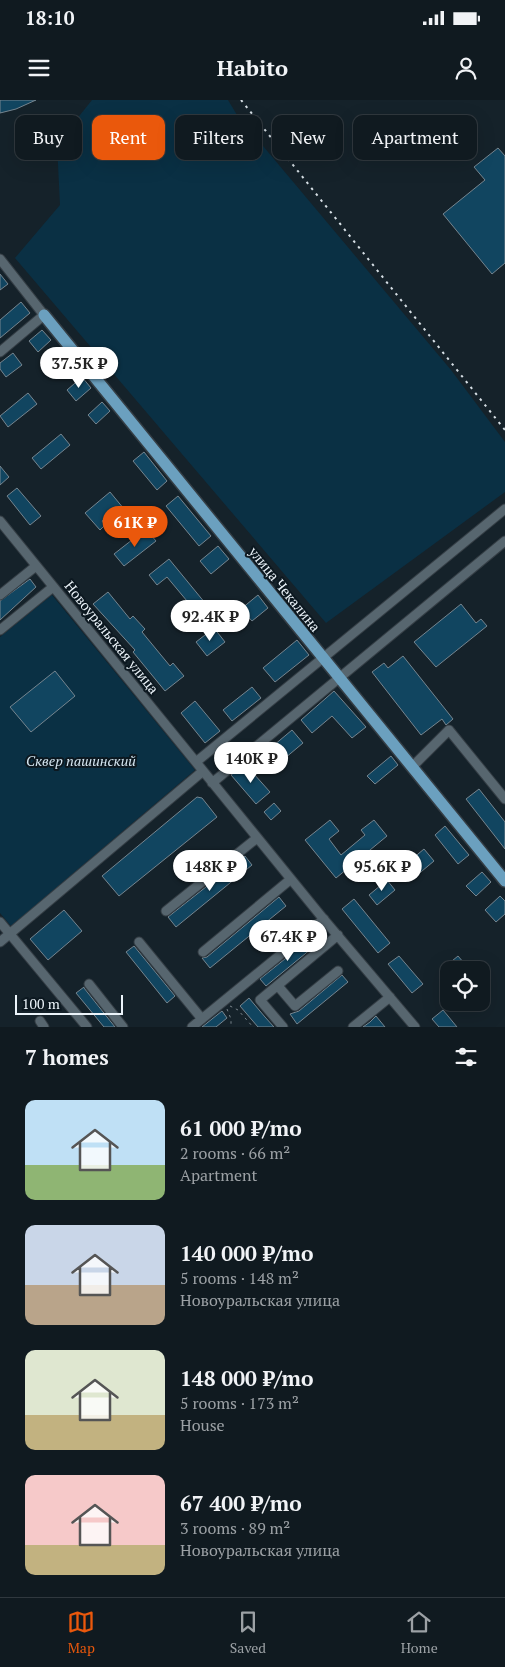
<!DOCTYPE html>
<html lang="en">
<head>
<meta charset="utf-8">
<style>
  :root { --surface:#101a20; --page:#192329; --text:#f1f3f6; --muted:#9ca1a5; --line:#30383e; --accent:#ea580c }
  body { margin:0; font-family:"PT Serif",serif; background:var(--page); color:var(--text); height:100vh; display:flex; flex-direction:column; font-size:19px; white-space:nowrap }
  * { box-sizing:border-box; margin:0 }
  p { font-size:16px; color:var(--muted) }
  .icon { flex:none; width:28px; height:28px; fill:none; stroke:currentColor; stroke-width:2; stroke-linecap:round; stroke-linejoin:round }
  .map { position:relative; height:927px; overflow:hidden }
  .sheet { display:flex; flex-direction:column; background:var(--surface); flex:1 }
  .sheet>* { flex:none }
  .guide { position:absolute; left:15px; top:15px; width:475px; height:45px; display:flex; gap:10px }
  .buttons { position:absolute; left:440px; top:861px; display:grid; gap:10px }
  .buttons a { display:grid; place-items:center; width:50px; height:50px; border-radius:10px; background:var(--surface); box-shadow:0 5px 20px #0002,0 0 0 1px var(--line); font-size:25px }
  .scale { position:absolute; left:15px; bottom:12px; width:108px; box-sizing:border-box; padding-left:5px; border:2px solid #ecf4fa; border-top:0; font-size:14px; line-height:18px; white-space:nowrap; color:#ecf4fa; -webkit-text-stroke:4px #0c1820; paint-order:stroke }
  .price { position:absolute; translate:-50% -42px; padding:0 11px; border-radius:18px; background:#fff; color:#222; font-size:16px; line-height:32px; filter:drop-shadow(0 1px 2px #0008) }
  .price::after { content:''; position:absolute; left:50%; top:30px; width:15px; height:11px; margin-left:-8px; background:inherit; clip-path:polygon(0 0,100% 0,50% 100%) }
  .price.current { background:var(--accent); color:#fff }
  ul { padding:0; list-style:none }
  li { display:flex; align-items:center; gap:15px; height:125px; padding:0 25px }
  li span { display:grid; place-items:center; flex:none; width:140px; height:100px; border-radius:10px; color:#555 }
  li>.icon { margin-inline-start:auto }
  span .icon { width:60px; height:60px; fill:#fffc; stroke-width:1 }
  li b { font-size:21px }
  h2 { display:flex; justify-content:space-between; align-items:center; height:60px; padding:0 25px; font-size:21px }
  .tag { padding:0 18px; border-radius:10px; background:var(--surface); box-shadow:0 5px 20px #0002,0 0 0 1px var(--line); font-size:18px; line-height:45px }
  .tag.current { background:var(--accent); color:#fff }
  .status { display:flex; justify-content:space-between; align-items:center; height:35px; padding:0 25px; background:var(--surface); direction:ltr }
  .status svg { height:14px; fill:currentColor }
  header { display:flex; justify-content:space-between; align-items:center; height:65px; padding:0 25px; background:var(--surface); font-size:22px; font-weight:600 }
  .tabs { display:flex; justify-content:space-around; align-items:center; height:70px; border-top:1px solid var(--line); background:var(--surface); font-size:14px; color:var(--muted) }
  .tabs a { display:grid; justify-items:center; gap:2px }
  .tabs .current { color:var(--accent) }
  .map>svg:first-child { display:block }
  .green { fill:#0a3044 }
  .building { fill:#114560; stroke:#76858f }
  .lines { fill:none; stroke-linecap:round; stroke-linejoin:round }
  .minor-casing { stroke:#353e45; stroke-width:11 }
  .major-casing { stroke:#353e45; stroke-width:14 }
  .path { stroke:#79848b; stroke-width:1; stroke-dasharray:2.5 4; stroke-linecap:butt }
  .minor { stroke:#57666f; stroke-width:9 }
  .major { stroke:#6ba0bf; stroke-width:11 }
  .rail { stroke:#d6dfe5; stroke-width:2; stroke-dasharray:2.5 5; stroke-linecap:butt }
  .labels { text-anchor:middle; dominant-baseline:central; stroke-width:4; stroke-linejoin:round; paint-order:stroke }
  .street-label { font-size:14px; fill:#ecf4fa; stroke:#0c1820 }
  .park-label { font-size:14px; font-style:italic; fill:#d6e7f2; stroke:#0c1820 }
</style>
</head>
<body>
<div class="status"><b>18:10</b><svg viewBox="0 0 49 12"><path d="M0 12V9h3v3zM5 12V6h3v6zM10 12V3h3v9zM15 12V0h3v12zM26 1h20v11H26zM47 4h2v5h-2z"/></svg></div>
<header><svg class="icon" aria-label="menu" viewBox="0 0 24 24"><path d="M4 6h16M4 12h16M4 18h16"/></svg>Habito<svg class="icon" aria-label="person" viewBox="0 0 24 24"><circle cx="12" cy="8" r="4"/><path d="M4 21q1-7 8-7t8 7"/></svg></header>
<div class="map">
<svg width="505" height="927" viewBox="0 0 505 927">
  <rect width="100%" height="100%" fill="#15222a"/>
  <path class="green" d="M92 0H228L237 15 451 270 505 342V392L326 523 15 158 60 105 57 44Z
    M52 495 195 670 11 826 0 813V537Z"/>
  <path class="building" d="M0 0H36L16 9 0 13Z
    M498 48 505 56V163L492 174 443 114 485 80 474 67Z
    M0 174 8 184 0 190Z
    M21 202 30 213 0 238V220Z
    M42 230 51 240 38 252 29 241Z
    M13 253 22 265 6 277 0 269V263Z
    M62 253 70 263 57 275 48 265Z
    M82 277 91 288 76 301 67 290Z
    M28 293 37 304 8 327 0 316Z
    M102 302 110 311 96 324 88 315Z
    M61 334 70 345 41 369 32 358Z
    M144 352 167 381 157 390 133 361Z
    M0 366 9 377 0 385Z
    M17 388 41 416 30 425 7 396Z
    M110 392 124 409 117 415 113 411 102 421 105 425 100 430 85 413Z
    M178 396 211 436 199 446 166 406Z
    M146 429 156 441 124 466 114 454Z
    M218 446 229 459 211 474 200 461Z
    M169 459 210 509 190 525 182 515 192 507 167 477 157 485 149 475Z
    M30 479 36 487 0 520V501Z
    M108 492 130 519 133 516 145 529 142 532 170 566 173 563 184 576 165 591 133 552 135 550 93 504Z
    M258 495 268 508 252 521 241 509Z
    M461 504 476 523 481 519 487 526 436 567 414 542Z
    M214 528 225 542 207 556 196 542Z
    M297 540 309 555 275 582 263 568Z
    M403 556 453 619 446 625 442 619 421 635 372 572 384 563 388 568Z
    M55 571 75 596 31 632 10 607Z
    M252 587 261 598 232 621 223 610Z
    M334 591 366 627 352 638 332 616 312 633 301 620Z
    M195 601 220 631 205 643 181 613Z
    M292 630 303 643 272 669 261 656Z
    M391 656 398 665 375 684 367 676Z
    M245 664 270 692 256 704 231 675Z
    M479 689 505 722V749L466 699Z
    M197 697 202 698 217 717 119 796 102 776Z
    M274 703 281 711 271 720 264 712Z
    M330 720 339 731 329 739 341 755 365 735 361 730 374 720 387 736 336 778 305 740Z
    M445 726 469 755 458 764 435 735Z
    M424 749 434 761 416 776 406 764Z
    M245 756 252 765 176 827 168 817Z
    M482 772 491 782 476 796 466 786Z
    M387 780 395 790 377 805 369 795Z
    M500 796 505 801V814L496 822 485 810Z
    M279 797 286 806 210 868 202 858 207 857Z
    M354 799 390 843 378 853 342 809Z
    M64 810 82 831 48 860 30 839Z
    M311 838 317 844 266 886 260 879Z
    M134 846 175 896 167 903 126 852Z
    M399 856 423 884 412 893 388 864Z
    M458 856 470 870H441Z
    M342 875 348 882 297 924 290 914 299 911Z
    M84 887V888L115 927H104L76 893Z
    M249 898 265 917 274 927H258L240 906Z
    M443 910 448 916 457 927H439L432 919Z
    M222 911 227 918 216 927H202Z
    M376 916 385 927H363L370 922Z"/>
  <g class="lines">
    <defs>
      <path id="minor" d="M0 159 44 215 0 252
        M0 421 321 816 415 927
        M0 495 36 466
        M0 530 53 487
        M196 662 505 409
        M412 667 449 630 505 699
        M212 683 505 441
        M166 811 257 738
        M0 822 87 927
        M0 842 203 671
        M139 842 202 919
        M203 852 291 779
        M89 884 123 927
        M278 886 295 906 338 871
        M40 921 44 927
        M192 927 324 819
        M283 927 260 900 338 835
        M353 927 390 897"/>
      <path id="major" d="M44 215 505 781"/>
    </defs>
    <use href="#minor" class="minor-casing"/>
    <use href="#major" class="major-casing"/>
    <path class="path" d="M230 906 238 910 253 927
      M227 909 231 919V927"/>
    <use href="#minor" class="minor"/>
    <use href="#major" class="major"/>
    <path class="rail" d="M241 0 505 330"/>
  </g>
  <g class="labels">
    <g class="street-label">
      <text transform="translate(285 489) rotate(51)">улица Чекалина</text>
      <text transform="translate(112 537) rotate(51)">Новоуральская улица</text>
    </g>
    <g class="park-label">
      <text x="81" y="660">Сквер пашинский</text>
    </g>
  </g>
</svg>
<div class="buttons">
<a><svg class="icon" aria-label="locate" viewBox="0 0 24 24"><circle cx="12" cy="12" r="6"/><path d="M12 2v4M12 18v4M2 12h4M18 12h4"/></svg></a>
</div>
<div class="scale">100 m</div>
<b class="price" style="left:79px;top:289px">37.5K ₽</b>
<b class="price current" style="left:135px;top:448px">61K ₽</b>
<b class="price" style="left:210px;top:542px">92.4K ₽</b>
<b class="price" style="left:251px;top:684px">140K ₽</b>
<b class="price" style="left:210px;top:792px">148K ₽</b>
<b class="price" style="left:382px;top:792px">95.6K ₽</b>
<b class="price" style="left:288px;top:862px">67.4K ₽</b>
<div class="guide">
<a class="tag">Buy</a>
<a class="tag current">Rent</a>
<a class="tag">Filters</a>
<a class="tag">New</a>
<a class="tag">Apartment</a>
</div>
</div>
<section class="sheet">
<h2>7 homes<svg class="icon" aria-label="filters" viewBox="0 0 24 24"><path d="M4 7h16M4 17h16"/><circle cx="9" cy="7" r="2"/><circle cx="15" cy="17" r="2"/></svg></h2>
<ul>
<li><span style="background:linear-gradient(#bfe0f5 65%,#8fb573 0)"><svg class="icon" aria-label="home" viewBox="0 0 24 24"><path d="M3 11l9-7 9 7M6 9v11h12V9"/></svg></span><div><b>61 000 ₽/mo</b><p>2 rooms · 66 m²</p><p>Apartment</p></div></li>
<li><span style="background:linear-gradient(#c9d6e8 60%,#b9a48a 0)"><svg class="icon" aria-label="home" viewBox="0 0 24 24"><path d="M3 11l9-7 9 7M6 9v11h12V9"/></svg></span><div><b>140 000 ₽/mo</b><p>5 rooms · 148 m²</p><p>Новоуральская улица</p></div></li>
<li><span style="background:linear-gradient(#dfe7d0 65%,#c2b280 0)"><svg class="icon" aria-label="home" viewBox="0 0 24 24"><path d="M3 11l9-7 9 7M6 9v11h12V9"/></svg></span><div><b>148 000 ₽/mo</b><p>5 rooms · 173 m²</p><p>House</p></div></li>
<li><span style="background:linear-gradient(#f6c9c9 70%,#c2b280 0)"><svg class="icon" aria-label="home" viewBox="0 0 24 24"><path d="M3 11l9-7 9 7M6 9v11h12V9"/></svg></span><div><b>67 400 ₽/mo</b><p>3 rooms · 89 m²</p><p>Новоуральская улица</p></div></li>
</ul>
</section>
<nav class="tabs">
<a class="current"><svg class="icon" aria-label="map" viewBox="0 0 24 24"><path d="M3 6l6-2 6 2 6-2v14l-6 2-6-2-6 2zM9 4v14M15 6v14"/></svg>Map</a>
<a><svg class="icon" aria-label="saved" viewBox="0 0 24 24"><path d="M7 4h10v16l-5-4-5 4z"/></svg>Saved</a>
<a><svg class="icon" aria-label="home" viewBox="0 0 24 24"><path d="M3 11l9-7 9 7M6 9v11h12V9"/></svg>Home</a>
</nav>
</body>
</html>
